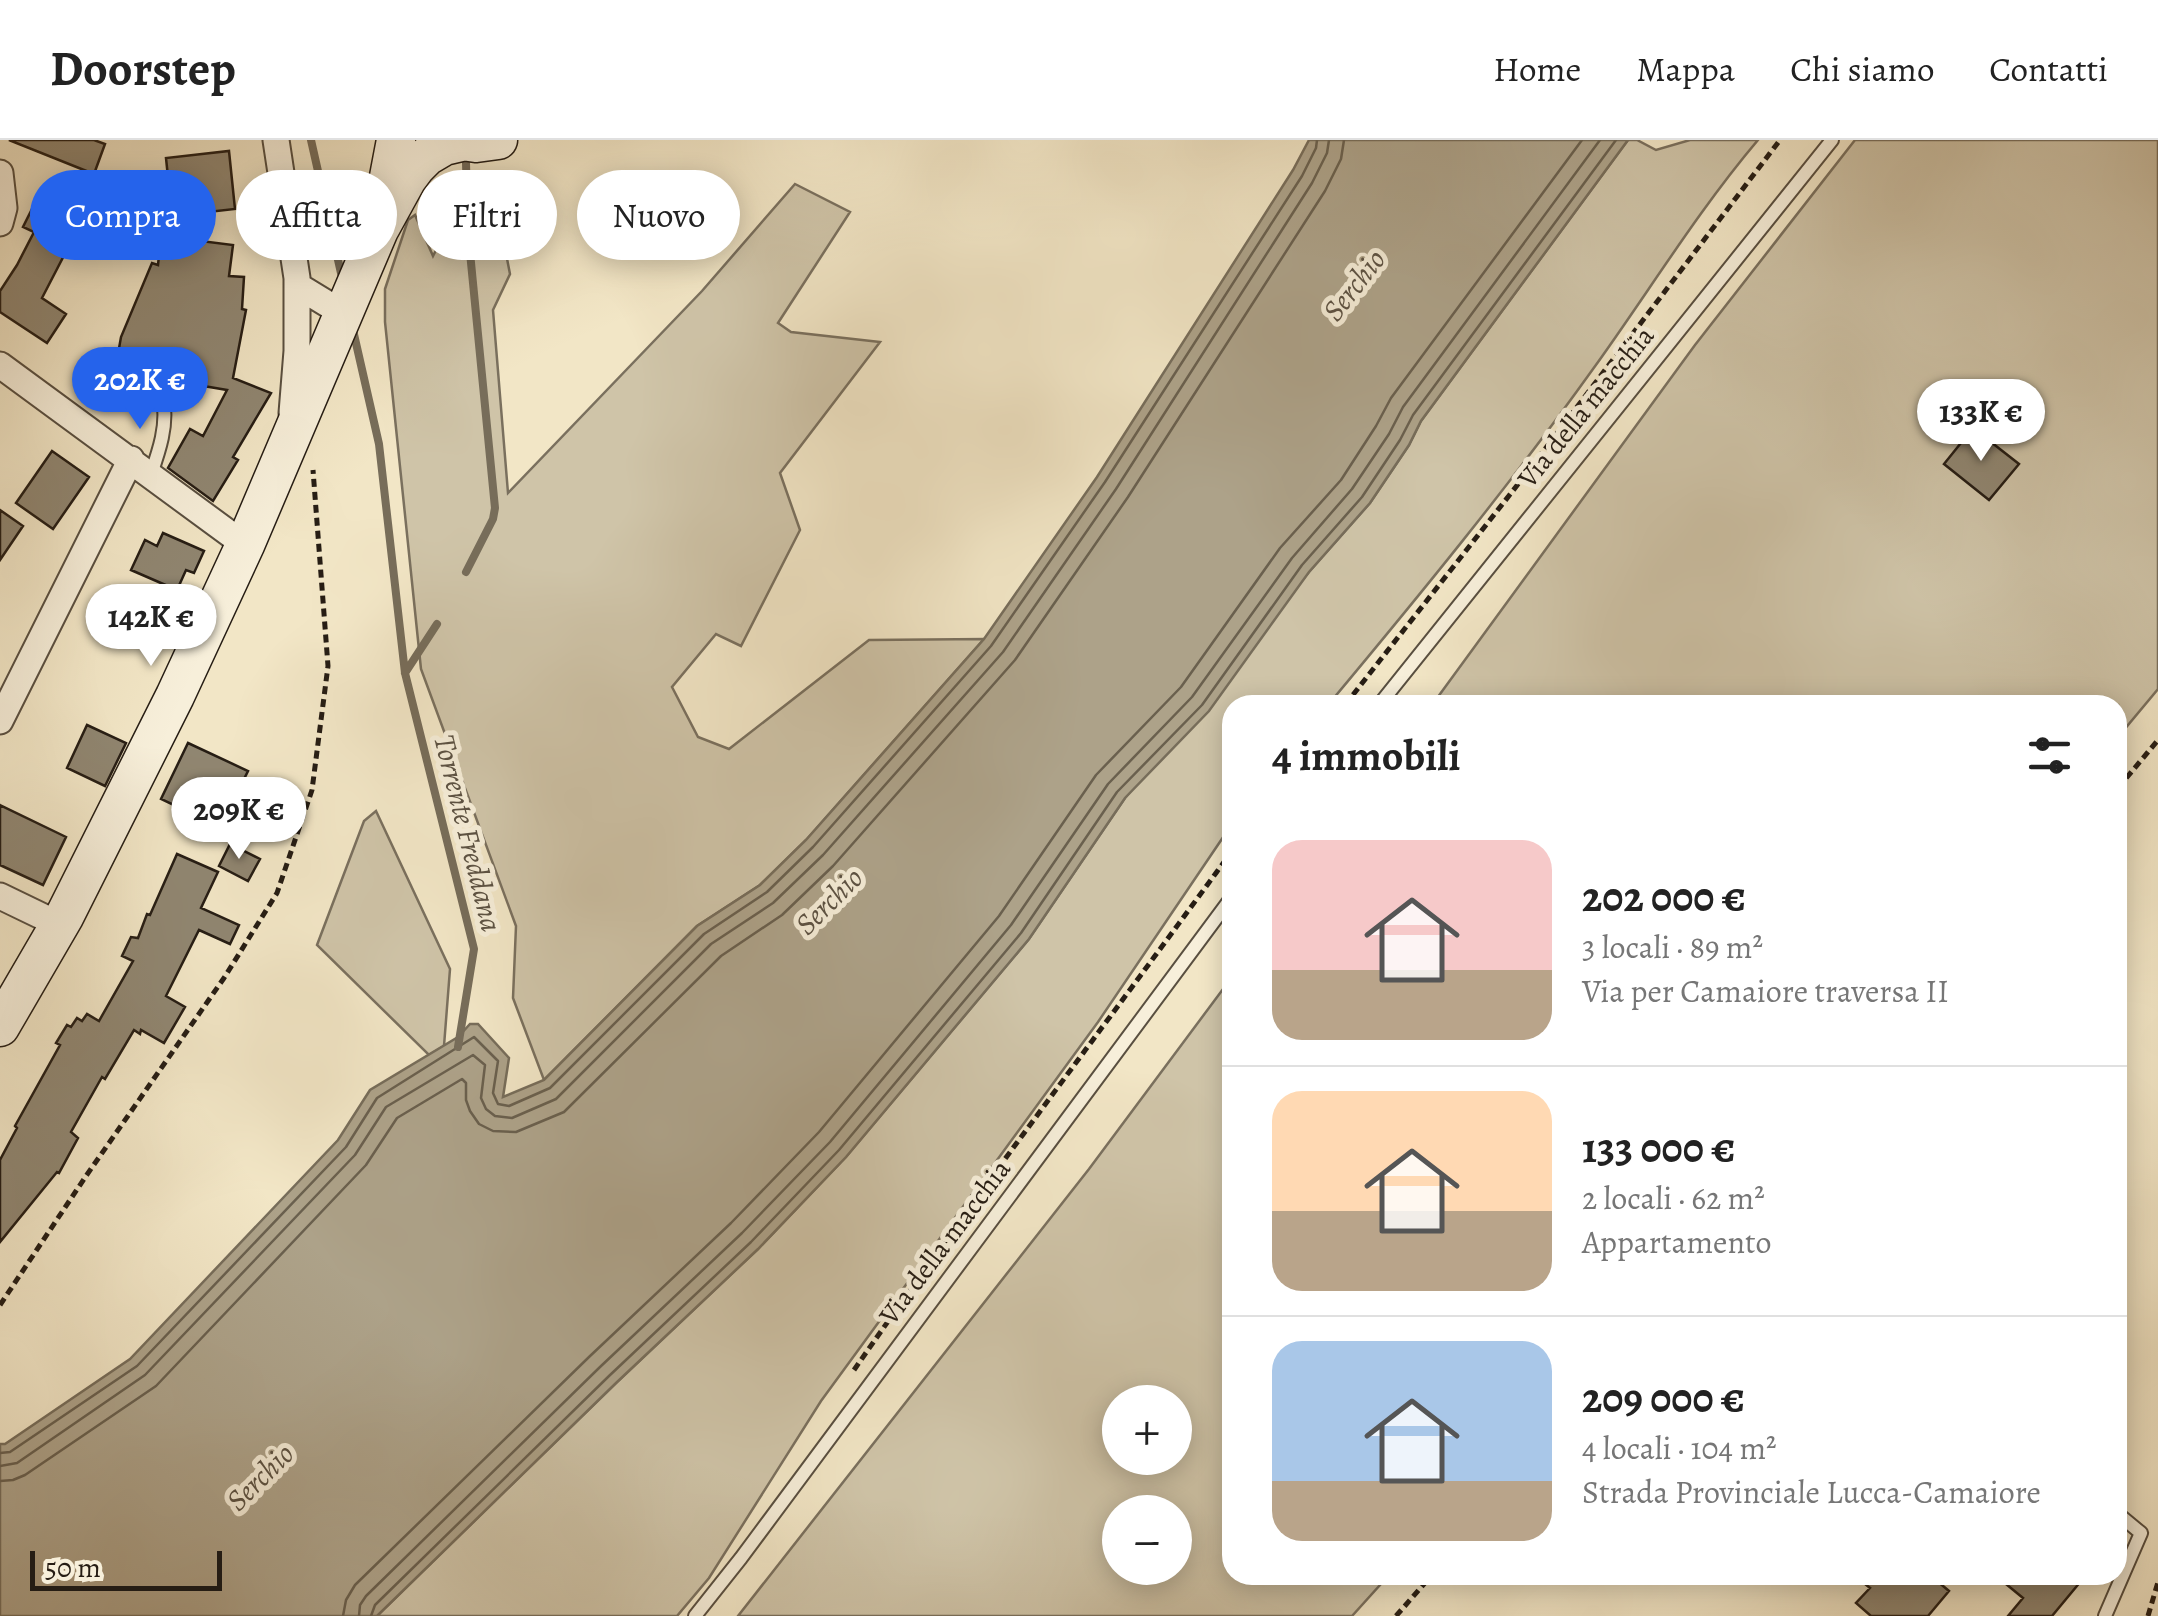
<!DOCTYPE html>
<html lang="it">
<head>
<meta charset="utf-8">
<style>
  :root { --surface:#fff; --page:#f2f2f2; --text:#222; --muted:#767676; --line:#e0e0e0; --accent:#2563eb }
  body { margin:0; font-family:Alegreya,serif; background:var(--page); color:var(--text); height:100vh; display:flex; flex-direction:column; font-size:38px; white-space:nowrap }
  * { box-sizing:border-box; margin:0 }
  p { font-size:32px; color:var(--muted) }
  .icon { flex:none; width:55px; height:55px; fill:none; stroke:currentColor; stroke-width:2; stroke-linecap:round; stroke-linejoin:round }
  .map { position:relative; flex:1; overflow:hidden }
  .details { position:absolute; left:1222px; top:555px; width:905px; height:890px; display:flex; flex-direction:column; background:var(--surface); border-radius:30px; box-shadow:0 5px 25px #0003 }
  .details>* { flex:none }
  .hud { position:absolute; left:30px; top:30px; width:950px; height:90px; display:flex; gap:20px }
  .controls { position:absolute; left:1102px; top:1245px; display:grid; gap:20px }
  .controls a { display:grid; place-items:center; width:90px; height:90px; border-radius:50%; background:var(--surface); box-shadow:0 5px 25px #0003; font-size:50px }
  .scale { position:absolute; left:30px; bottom:25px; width:192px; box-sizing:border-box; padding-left:10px; border:5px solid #261d14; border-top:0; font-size:28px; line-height:35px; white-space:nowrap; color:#261d14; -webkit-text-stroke:8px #f7efda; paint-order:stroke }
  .price { position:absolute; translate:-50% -85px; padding:0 22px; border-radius:35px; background:#fff; color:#222; font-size:32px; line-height:65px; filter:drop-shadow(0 2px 5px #0008) }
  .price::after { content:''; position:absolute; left:50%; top:60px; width:30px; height:22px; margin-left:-15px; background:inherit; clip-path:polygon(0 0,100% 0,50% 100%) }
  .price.current { background:var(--accent); color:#fff }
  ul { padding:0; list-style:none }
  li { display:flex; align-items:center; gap:30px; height:250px; padding:0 50px }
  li+li { border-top:2px solid var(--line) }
  li span { display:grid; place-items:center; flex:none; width:280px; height:200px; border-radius:30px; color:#555 }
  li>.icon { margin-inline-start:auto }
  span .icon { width:120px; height:120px; fill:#fffc; stroke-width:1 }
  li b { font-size:42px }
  h2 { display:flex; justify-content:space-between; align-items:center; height:120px; padding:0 50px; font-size:42px }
  .pill { padding:0 35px; border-radius:45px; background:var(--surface); box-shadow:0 5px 25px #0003; font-size:35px; line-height:90px }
  .pill.current { background:var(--accent); color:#fff }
  header { display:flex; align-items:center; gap:60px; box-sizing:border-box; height:140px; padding:0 50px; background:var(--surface); border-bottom:2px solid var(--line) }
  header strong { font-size:48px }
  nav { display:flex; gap:55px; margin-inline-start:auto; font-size:35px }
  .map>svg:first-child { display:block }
  .green { fill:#cfc4a8; stroke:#7a705e; stroke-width:2.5; fill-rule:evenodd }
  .water { fill:#ada289; stroke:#776d5a; stroke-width:2.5 }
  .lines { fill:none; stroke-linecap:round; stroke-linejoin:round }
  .shore { stroke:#6a604e; stroke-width:2.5 }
  .stream { stroke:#776d5a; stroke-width:8 }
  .building { fill:#908671; stroke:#261d14; stroke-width:2.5 }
  .service-casing { stroke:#594f40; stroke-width:16 }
  .minor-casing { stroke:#594f40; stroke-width:29 }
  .secondary-casing { stroke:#261d14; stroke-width:41 }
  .path { stroke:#261d14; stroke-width:5; stroke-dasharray:8 5; stroke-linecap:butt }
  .service { stroke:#f7efda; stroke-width:12 }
  .minor { stroke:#f7efda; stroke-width:25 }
  .secondary { stroke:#f7efda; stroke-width:38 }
  .labels { text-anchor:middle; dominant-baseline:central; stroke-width:10; stroke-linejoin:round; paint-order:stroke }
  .street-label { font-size:28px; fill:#261d14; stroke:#f7efda }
  .water-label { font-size:30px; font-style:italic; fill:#5c5243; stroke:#f7efda }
</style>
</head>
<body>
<header>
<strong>Doorstep</strong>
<nav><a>Home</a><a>Mappa</a><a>Chi siamo</a><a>Contatti</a></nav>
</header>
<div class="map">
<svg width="2158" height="1476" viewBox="0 0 2158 1476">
  <rect width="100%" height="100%" fill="#f2e6c6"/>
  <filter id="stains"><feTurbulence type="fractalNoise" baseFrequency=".002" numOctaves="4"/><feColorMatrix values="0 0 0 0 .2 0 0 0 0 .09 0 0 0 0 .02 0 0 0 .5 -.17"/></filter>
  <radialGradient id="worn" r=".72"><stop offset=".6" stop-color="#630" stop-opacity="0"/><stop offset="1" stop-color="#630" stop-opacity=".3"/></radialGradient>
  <path class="green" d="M1628 0H1637L1656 10 1690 0H1758C1697 72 1648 153 1593 229 1510 345 1419 456 1328 565H1232V684L1098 882 821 1261 709 1438 677 1476H377L616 1243 758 1109 846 1017 1029 799 1125 658 1309 432 1370 363 1409 305 1421 281Z
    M1855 0H2158V549L2118 597V565H1432L1695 205Z
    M795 44 850 72 778 183 791 192 880 202 780 333 800 390 741 506 716 494 672 547 698 597 729 609 869 500 984 499 806 700 760 745 697 786 544 940 513 858 516 786 421 529 385 182V149L408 80 415 75 433 116 452 79 503 98 510 134 493 170 508 353 702 151Z
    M376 671 450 829 444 906 429 915 317 805 364 681Z
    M1232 837V1435H1389L1352 1476H738L1089 1029ZM1120 1262H1175V1318H1120ZM1120 1372H1175V1428H1120Z"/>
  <path class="water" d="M1309 0H1628L1421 281 1409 305 1370 363 1309 432 1209 571 1125 658 1029 799 846 1017 758 1109 616 1243 377 1476H0V1304H5L130 1219 338 1000 370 950 458 897 470 884H478L509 918 503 957 544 940 697 786 760 745 806 700 984 499 1097 337 1293 30Z"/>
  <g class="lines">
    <path class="shore" d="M0 1313 10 1312 137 1226 346 1007 377 958 474 897 498 921 493 953 498 964 509 966 550 948 704 794 767 752 813 707 991 506 1105 342 1302 36 1316 8 1317 0
      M0 1326 17 1323 145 1235 355 1015 386 967 473 915 485 925 481 958 486 969 495 976 512 978 556 959 711 804 773 763 823 715 1003 512 1116 349 1312 43 1327 13 1329 0
      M0 1341 13 1340 25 1335 156 1246 366 1025 397 978 462 939 466 943V960L470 971 479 984 493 991 516 992 564 972 721 816 782 775 833 726 1015 520 1128 357 1325 51 1341 19 1344 0
      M343 1476 346 1460 355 1445 589 1217 731 1083 819 992 999 776 1096 635 1181 547 1280 408 1341 340 1376 286 1391 258 1582 0
      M359 1476 360 1465 366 1456 600 1227 742 1093 830 1002 1011 785 1108 644 1192 557 1292 418 1352 349 1389 294 1403 267 1600 0
      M371 1476 375 1465 609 1236 751 1102 839 1010 1021 793 1117 652 1202 565 1302 425 1362 357 1400 300 1413 275 1616 0"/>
    <path class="stream" d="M311 0 343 142
      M353 190 379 304 405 533 474 809 458 907
      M466 432 493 379 495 368 468 92 466 23
      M405 533 437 484"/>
  </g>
  <path class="building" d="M9 0H94L105 4 94 34Z
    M229 11 235 69 172 76 166 18Z
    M41 51 73 67 59 94 72 100 42 158 66 174 47 203 0 172V151L17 125 34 92 23 87Z
    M161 96 233 105 229 136 244 137 242 169 246 170 233 238 271 253 233 317 238 320 213 361 168 328 190 289 203 296 227 250 115 231 121 197 152 123 158 125Z
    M1973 288 2019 324 1989 360 1944 324Z
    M52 311 89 337 53 389 16 363Z
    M0 370 23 386 0 420Z
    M163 393 204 411 194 433 186 430 177 450 131 430 145 400 157 406Z
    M87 585 126 603 105 646 67 628Z
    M188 603 248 631 220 687 161 659Z
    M0 665 66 697 43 745 0 725Z
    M230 704 260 719 248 741 219 726Z
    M177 714 218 732 201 768 239 785 230 804 199 790 166 856 185 867 164 903 141 890 140 894 134 890 105 939 102 937 71 992 78 998 59 1033 57 1032 0 1102V1020L17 988 15 986 60 905 56 903 67 885 71 887 77 878 82 881 87 874 99 881 133 821 122 816 131 797 138 798 147 774 150 775Z
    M1854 1435H1930L1949 1451 1928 1476H1871L1856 1463 1870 1448Z
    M1995 1435H2086L2052 1476H2008L2023 1458Z"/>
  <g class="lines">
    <defs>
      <path id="service" d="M132 243 163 260C168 285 159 311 151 334
        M1379 565 1832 0
        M695 1476 741 1418 1232 757
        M2105 1476 2141 1393 2118 1374"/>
      <path id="minor" d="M276 0 297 138V211L292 273
        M0 33 4 68 0 83
        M303 149 344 174
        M0 225 245 405
        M0 581 131 319
        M0 756 60 785"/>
      <path id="secondary" d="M455 0 476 3 498 0
        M384 63 396 0
        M0 887 64 777 175 556 245 405 379 90 407 39 416 27 427 16 444 6 461 2"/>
    </defs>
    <use href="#service" class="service-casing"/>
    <use href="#minor" class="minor-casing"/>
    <use href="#secondary" class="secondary-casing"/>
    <path class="path" d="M1345 565 1526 334 1780 0
      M2118 648 2158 600
      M0 1165 86 1036 224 838 277 753 312 650 328 526 313 330
      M854 1230C976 1054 1106 884 1232 711
      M1396 1476 1432 1435
      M2148 1476 2158 1442"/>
    <use href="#service" class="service"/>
    <use href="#minor" class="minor"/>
    <use href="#secondary" class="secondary"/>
  </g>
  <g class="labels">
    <g class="street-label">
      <text transform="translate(1586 267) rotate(-51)">Via della macchia</text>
      <text transform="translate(945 1102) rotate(-53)">Via della macchia</text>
    </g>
    <g class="water-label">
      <text transform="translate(1354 145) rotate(-52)">Serchio</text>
      <text transform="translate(468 693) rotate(76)">Torrente Freddana</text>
      <text transform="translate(829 761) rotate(-45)">Serchio</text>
      <text transform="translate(260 1337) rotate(-45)">Serchio</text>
    </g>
  </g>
  <rect width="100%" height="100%" filter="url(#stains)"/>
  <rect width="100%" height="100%" fill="url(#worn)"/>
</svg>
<div class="controls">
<a>+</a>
<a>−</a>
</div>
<div class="scale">50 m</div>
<b class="price current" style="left:140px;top:292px">202K €</b>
<b class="price" style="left:1981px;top:324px">133K €</b>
<b class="price" style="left:151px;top:529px">142K €</b>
<b class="price" style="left:239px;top:722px">209K €</b>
<div class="hud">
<a class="pill current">Compra</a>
<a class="pill">Affitta</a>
<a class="pill">Filtri</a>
<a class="pill">Nuovo</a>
</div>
<section class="details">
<h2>4 immobili<svg class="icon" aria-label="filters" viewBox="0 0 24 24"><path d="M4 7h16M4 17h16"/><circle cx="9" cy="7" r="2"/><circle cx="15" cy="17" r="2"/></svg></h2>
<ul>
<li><span style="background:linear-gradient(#f6c9c9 65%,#b9a48a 0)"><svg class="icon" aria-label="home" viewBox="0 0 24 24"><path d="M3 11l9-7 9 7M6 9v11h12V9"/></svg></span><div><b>202 000 €</b><p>3 locali · 89 m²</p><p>Via per Camaiore traversa II</p></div></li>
<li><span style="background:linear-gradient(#ffd9b3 60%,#b9a48a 0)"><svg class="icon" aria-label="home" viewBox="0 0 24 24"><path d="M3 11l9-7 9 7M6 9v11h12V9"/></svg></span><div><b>133 000 €</b><p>2 locali · 62 m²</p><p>Appartamento</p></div></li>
<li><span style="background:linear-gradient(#a9c7e8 70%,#b9a48a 0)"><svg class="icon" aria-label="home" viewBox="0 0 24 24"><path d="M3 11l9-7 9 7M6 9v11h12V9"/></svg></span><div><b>209 000 €</b><p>4 locali · 104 m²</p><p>Strada Provinciale Lucca-Camaiore</p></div></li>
</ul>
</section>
</div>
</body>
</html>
